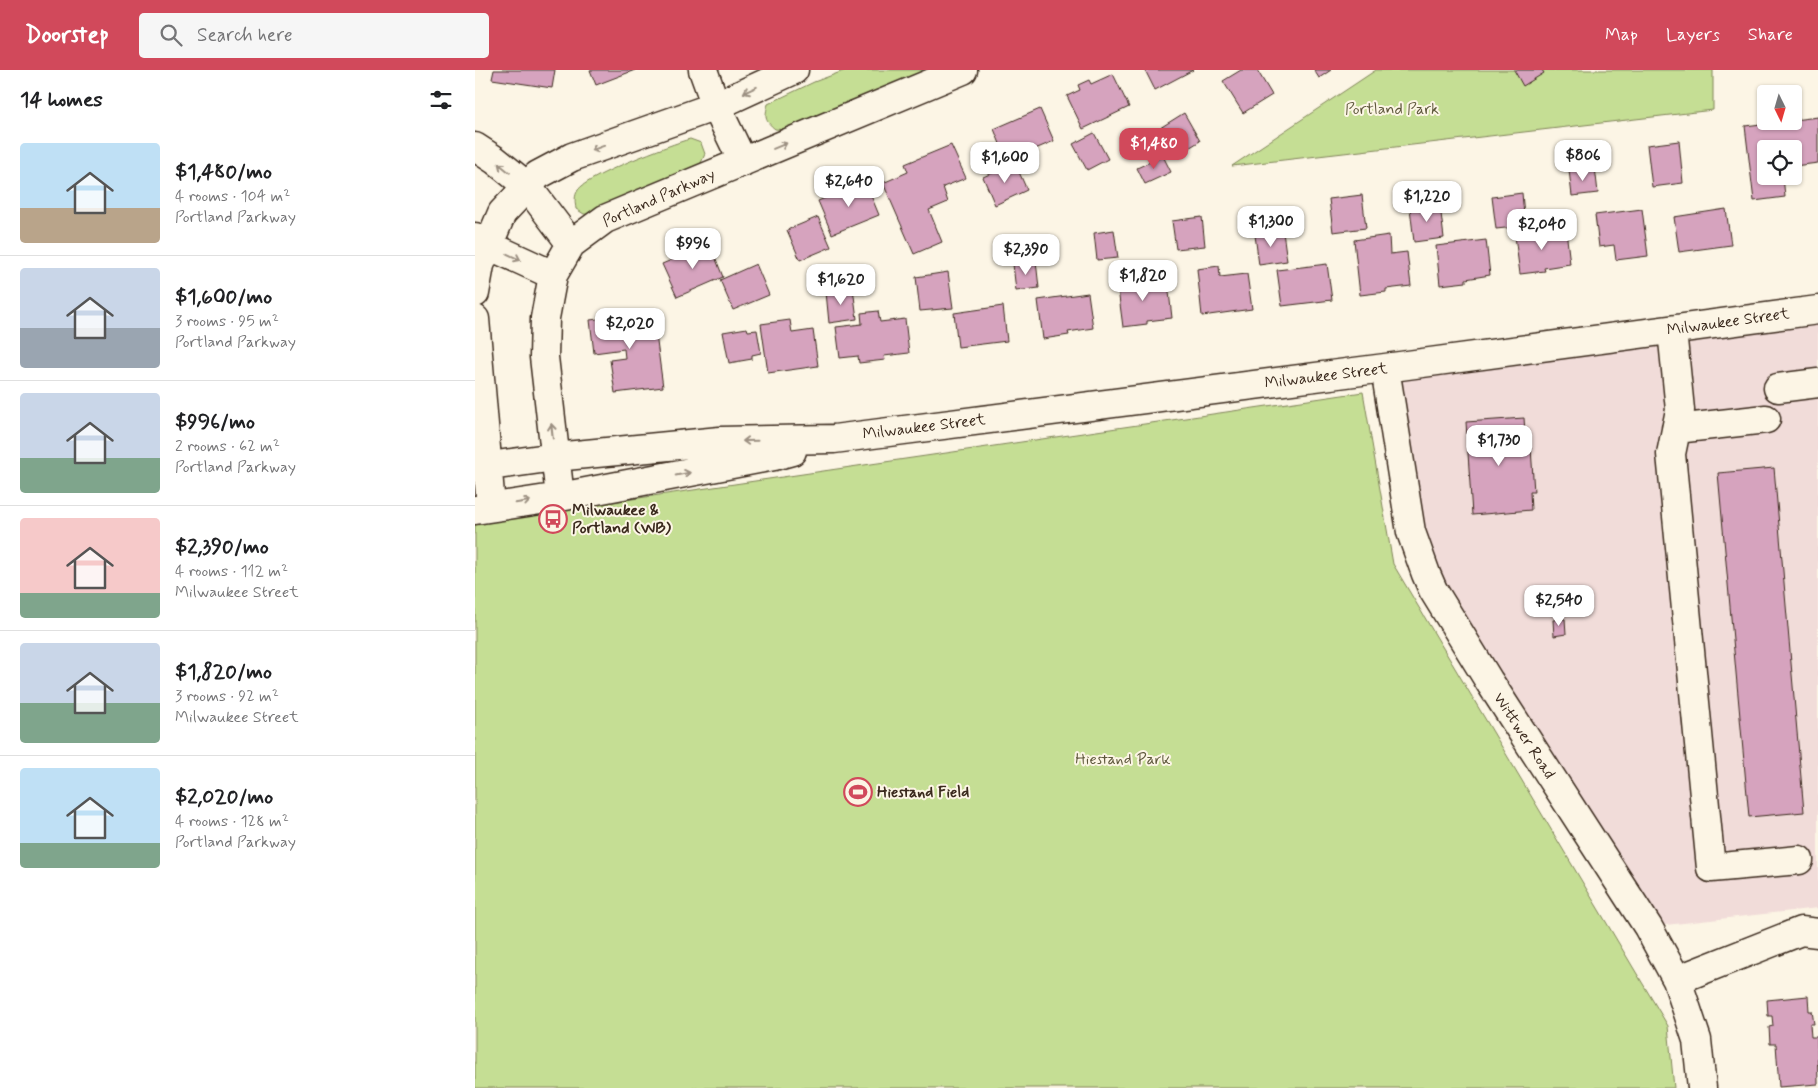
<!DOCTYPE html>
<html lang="en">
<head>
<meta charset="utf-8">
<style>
  :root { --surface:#fff; --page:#f6f6f6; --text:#202124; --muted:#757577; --line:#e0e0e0; --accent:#d1495b }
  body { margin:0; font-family:Mynerve,sans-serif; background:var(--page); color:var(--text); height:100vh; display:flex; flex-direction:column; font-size:19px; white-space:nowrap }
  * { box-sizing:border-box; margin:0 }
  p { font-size:16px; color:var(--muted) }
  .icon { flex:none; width:28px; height:28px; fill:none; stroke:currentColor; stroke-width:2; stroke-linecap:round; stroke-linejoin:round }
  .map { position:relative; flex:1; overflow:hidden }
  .panel { display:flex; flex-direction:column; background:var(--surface); width:475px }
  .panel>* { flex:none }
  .needle { width:32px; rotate:175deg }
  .fabs { position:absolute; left:1282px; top:15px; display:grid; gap:10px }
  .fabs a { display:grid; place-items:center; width:45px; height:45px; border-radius:5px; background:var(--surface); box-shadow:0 1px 4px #0004; font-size:25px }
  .price { position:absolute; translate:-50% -42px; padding:0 11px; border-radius:10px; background:#fff; color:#222; font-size:16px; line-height:32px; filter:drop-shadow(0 1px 2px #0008) }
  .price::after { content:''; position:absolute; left:50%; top:30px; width:15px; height:11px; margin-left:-8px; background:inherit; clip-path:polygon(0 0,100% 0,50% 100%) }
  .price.selected { background:var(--accent); color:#fff }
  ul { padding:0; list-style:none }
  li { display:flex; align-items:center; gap:15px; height:125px; padding:0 20px }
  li+li { border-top:1px solid var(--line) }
  li span { display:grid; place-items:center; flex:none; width:140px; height:100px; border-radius:5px; color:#555 }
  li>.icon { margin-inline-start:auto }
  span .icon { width:60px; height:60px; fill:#fffc; stroke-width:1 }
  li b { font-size:21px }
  h2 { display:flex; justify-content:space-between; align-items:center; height:60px; padding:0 20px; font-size:21px }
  header { display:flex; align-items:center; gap:30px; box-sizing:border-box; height:70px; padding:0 25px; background:var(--accent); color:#fff }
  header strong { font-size:24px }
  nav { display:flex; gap:28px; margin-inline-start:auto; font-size:18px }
  .search { width:350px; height:45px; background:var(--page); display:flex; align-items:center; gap:12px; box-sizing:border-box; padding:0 18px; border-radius:5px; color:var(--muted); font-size:19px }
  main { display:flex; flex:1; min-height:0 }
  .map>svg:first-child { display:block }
  .built { fill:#f1dcd9 }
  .green { fill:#c5de94; stroke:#808459 }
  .building { fill:#d6a3be; stroke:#3b2a1e }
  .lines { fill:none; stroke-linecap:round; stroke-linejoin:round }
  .minor-casing { stroke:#3b2a1e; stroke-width:31 }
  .minor { stroke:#fcf5e5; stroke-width:28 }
  .oneway { stroke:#9c9082 }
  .labels { text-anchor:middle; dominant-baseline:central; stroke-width:4; stroke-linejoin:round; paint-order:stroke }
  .park-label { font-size:16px; fill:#5e573c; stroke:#fcf5e5 }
  .street-label { font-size:16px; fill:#3b2a1e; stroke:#fcf5e5 }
  .poi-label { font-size:16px; font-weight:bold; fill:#3b2a1e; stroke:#fcf5e5; text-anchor:start }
</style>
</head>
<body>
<header>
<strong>Doorstep</strong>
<div class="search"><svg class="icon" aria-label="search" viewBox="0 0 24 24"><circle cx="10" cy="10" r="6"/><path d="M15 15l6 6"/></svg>Search here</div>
<nav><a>Map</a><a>Layers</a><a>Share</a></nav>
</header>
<main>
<section class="panel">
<h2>14 homes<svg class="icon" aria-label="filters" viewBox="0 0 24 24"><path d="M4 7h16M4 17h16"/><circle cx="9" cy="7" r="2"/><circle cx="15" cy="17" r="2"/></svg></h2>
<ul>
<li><span style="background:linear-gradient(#bfe0f5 65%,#b9a48a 0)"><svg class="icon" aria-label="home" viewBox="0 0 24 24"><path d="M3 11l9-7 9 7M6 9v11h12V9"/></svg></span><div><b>$1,480/mo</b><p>4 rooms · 104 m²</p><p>Portland Parkway</p></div></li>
<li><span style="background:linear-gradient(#c9d6e8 60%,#9aa5b1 0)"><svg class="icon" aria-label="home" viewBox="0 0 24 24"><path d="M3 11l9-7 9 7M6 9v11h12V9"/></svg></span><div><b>$1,600/mo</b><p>3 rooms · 95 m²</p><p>Portland Parkway</p></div></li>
<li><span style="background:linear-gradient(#c9d6e8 65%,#7fa58c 0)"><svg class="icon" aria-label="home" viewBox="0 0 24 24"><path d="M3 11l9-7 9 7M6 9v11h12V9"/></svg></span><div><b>$996/mo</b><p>2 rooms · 62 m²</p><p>Portland Parkway</p></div></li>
<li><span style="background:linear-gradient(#f6c9c9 75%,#7fa58c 0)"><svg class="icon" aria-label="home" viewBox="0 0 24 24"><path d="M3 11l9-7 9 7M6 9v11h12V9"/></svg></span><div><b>$2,390/mo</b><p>4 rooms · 112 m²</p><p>Milwaukee Street</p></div></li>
<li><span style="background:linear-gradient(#c9d6e8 60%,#7fa58c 0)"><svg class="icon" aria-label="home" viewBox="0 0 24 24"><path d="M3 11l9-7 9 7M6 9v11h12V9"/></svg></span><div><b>$1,820/mo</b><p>3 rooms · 92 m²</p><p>Milwaukee Street</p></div></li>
<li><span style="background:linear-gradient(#bfe0f5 75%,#7fa58c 0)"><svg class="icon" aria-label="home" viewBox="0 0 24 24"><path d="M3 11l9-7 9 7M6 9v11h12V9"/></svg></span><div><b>$2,020/mo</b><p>4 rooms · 128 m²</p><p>Portland Parkway</p></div></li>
</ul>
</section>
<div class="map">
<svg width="1343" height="1018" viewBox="0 0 1343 1018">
  <rect width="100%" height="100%" fill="#fcf5e5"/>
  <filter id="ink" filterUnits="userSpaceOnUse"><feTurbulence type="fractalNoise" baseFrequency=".02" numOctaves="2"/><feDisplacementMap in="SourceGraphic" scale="10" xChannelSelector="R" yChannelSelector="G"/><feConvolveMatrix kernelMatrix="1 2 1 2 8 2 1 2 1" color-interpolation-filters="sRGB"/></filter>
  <g filter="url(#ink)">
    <path class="built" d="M1343 240V838L1173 857 958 520 910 298Z"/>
    <path class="green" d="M371 0H452L312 60 300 59C289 50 290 47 293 34L339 12Z
      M901 0H1238V40L757 96Z
      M215 69 226 73 230 84 225 95 119 145 109 144 101 139C100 132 99 126 103 120 112 106 196 74 215 69Z
      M888 322 918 494 1193 956 1199 1018H0V452Z"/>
    <path class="building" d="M19 0H80L77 18 17 9Z
      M115 0H160L121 15Z
      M670 0H718L680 20Z
      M766 0H782L797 25 768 43 748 11Z
      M839 0H856L844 8Z
      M1039 0H1067L1069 3 1048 16Z
      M638 4 654 37 608 59 592 26 605 20 603 15 614 10 616 14Z
      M565 39 579 71 532 91 519 59Z
      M709 43 725 71 701 86 685 58Z
      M1343 47V93L1319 96V79H1291V106H1308L1310 127 1279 131 1270 56Z
      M619 63 633 89 612 100 598 74Z
      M1204 71 1208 113 1177 117 1172 75Z
      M476 75 491 108 468 117 473 132 454 140 467 172 439 184 408 113 433 102 430 94Z
      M688 86 696 102 670 114 662 98Z
      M540 93 552 120 520 135 508 107Z
      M1120 97 1123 123 1097 126 1094 100Z
      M390 111 404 145 357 164 343 131Z
      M1047 123 1050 156 1021 159 1017 127Z
      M887 125 891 158 858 162 854 129Z
      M965 135 969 168 939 172 935 138Z
      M1167 139 1173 186 1141 190 1139 175 1124 177 1120 145Z
      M1251 139 1256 175 1204 182 1199 147Z
      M343 147 356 177 325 190 312 160Z
      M727 147 730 176 701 179 697 151Z
      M639 160 643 188 622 190 619 163Z
      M1091 160 1095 194 1069 198 1070 201 1045 204 1040 166Z
      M808 162 812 191 784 195 780 165Z
      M914 165 915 184 932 182 936 216 911 219V222L885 225 879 170Z
      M1011 170 1015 205 991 209V212L965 215 961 176Z
      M235 174 248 207 202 227 187 194Z
      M561 191 564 218 541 221 538 194Z
      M281 194 294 225 258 240 245 210Z
      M852 194 857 230 807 236 802 200Z
      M744 196 745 207 772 204 777 239 727 246 722 199Z
      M473 202 478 238 445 241 441 207Z
      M664 204 666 216 693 213 697 248 672 251V254L648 257 643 219 647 218 645 206Z
      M378 218 382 249 354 253 351 222Z
      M613 223 618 258 593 262 594 265 568 269 563 230Z
      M528 236 532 271 483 277 479 243Z
      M403 241 405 252 430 249 434 283 409 286 410 290 384 293 383 286 365 288 361 257 387 254 386 243Z
      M178 242 188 317 140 323 135 290 150 288 149 279 119 283 115 250Z
      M315 250 317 263 338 260 343 296 293 303 286 254Z
      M272 258 273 261 282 260 286 283 277 285V289L254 293 248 262Z
      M1049 348 1051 378H1056L1059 422H1055L1056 440 997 445 991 352Z
      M1299 398 1329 742 1274 747 1243 403Z
      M1090 549 1091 564 1079 566 1078 550Z
      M1333 926 1334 941H1337L1339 954H1335L1336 967H1342L1343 1014 1304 1017 1301 974H1295L1294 957 1298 956 1297 946H1293L1292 930Z"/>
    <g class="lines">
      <defs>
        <path id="minor" d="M228 0 241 36 268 92
          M0 77 20 90 52 116 96 174
          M0 167 13 175 78 205
          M0 223 5 195 27 143 63 105 97 87 241 36 319 0
          M0 249 16 437
          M1197 260 1205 340 1196 384 1236 798 1324 790
          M910 298 936 462 951 504 958 520 1014 611 1173 857 1202 910 1222 970 1227 1018
          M1303 318 1343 313
          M1201 359 1291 349
          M0 398 80 387 245 371 359 369 910 298 1343 240
          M85 427 69 287 70 248 78 205 96 174 130 149 488 0
          M0 440 85 427 299 386 317 381
          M1202 910 1326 861 1343 863"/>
      </defs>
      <use href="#minor" class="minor-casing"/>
      <use href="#minor" class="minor"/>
    </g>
    <defs><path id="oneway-shaft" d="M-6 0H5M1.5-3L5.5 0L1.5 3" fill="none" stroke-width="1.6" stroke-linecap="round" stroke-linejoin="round" transform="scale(1.25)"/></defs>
    <g class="oneway">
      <use href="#oneway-shaft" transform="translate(275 20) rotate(155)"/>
      <use href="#oneway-shaft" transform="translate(305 76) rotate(-23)"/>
      <use href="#oneway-shaft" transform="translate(123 78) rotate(160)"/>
      <use href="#oneway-shaft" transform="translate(29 98) rotate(-141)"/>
      <use href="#oneway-shaft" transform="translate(39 187) rotate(25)"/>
      <use href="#oneway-shaft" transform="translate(77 361) rotate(-96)"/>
      <use href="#oneway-shaft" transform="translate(275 371) rotate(179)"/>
      <use href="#oneway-shaft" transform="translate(208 404) rotate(-11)"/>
      <use href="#oneway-shaft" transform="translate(48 432) rotate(-9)"/>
    </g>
  </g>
  <defs>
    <symbol id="bus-ring" viewBox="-11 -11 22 22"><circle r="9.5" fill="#fcf5e5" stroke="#d1495b" stroke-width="1.5"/><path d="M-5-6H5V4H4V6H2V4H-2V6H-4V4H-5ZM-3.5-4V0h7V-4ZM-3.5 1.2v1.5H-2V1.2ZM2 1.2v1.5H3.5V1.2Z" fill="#d1495b"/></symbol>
    <symbol id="stadium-ring" viewBox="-11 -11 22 22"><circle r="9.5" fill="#fcf5e5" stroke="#d1495b" stroke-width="1.5"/><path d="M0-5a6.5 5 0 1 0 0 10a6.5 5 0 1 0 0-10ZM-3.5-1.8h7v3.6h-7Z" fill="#d1495b"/></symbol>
  </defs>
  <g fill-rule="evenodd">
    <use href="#bus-ring" x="62" y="433" width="32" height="32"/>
    <use href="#stadium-ring" x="367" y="706" width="32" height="32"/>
  </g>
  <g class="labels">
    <g class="park-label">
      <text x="917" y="39">Portland Park</text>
      <text x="648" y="689">Hiestand Park</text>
    </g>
    <g class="street-label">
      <text transform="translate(184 128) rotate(-24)">Portland Parkway</text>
      <text transform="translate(1253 252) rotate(-8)">Milwaukee Street</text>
      <text transform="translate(851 306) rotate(-7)">Milwaukee Street</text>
      <text transform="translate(449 357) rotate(-7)">Milwaukee Street</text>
      <text transform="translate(1049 666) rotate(57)">Wittwer Road</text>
    </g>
    <g class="poi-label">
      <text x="97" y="440">Milwaukee &amp;<tspan x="97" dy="18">Portland (WB)</tspan></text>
      <text x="402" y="722">Hiestand Field</text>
    </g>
  </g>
</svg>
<div class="fabs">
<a><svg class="needle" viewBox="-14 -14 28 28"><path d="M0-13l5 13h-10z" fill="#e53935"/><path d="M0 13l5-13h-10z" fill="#757577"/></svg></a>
<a><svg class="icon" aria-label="locate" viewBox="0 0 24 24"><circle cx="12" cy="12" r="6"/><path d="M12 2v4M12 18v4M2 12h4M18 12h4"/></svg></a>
</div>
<b class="price selected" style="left:679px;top:100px">$1,480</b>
<b class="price" style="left:1108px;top:112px">$806</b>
<b class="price" style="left:530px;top:114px">$1,600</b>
<b class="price" style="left:374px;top:138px">$2,640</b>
<b class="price" style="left:952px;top:153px">$1,220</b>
<b class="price" style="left:796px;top:178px">$1,300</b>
<b class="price" style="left:1067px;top:181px">$2,040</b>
<b class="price" style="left:218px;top:200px">$996</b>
<b class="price" style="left:551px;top:206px">$2,390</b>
<b class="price" style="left:668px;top:232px">$1,820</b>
<b class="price" style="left:366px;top:236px">$1,620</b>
<b class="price" style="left:155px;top:280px">$2,020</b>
<b class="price" style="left:1024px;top:397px">$1,730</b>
<b class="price" style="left:1084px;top:557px">$2,540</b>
</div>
</main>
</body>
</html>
